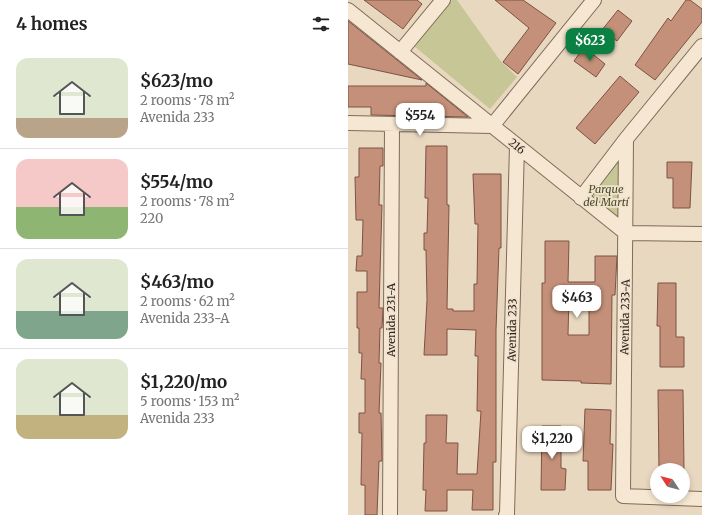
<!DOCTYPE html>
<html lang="en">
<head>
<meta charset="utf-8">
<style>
  :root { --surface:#fff; --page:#f6f6f6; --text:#222; --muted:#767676; --line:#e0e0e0; --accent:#0b8043 }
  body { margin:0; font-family:Merriweather,serif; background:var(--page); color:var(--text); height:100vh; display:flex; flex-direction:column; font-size:15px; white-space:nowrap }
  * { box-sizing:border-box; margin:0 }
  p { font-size:13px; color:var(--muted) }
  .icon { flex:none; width:22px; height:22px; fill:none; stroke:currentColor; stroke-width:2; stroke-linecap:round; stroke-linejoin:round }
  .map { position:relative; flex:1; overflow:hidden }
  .panel { display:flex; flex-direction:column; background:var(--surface); width:348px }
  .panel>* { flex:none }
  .needle { width:26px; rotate:306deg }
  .buttons { position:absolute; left:302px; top:463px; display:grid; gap:8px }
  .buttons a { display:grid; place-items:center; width:40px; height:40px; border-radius:50%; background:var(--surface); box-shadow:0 2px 6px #0003; font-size:20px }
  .price { position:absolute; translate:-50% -34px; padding:0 9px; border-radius:8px; background:#fff; color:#222; font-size:13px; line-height:26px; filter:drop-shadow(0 1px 2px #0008) }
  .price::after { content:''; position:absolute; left:50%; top:24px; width:12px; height:9px; margin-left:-6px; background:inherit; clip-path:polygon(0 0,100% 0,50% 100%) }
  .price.current { background:var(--accent); color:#fff }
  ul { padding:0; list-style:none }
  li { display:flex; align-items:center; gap:12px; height:100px; padding:0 16px }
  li+li { border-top:1px solid var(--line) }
  li span { display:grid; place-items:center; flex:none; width:112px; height:80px; border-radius:12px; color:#555 }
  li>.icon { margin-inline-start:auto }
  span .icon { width:48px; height:48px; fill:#fffc; stroke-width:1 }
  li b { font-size:17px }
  h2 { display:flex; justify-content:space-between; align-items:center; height:48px; padding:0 16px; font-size:17px }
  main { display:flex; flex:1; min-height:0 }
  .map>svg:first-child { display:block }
  .green { fill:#c6c696 }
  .building { fill:#c49079; stroke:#7d5242; fill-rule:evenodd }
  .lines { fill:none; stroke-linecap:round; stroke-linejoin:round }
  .minor-casing { stroke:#806a5a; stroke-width:16 }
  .minor { stroke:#f5e7d2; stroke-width:14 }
  .labels { text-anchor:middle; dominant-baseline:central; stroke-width:3.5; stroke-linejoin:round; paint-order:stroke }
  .street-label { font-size:11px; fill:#31241d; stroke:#f1e3cf }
  .park-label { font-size:11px; font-style:italic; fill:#474c25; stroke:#f1e3cf }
</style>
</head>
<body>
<main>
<section class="panel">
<h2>4 homes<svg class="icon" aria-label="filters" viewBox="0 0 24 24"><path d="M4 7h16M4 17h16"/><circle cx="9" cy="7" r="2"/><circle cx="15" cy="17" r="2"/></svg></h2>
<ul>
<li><span style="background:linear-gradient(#dfe7d0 75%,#b9a48a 0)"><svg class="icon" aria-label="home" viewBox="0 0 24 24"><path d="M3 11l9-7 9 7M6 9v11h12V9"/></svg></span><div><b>$623/mo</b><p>2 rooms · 78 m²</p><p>Avenida 233</p></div></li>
<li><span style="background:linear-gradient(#f6c9c9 60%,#8fb573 0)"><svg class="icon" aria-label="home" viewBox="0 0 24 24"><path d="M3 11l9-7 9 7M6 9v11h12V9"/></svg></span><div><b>$554/mo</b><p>2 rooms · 78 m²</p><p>220</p></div></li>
<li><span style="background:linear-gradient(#dfe7d0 65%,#7fa58c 0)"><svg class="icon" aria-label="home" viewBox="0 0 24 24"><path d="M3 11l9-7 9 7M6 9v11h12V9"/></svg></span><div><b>$463/mo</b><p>2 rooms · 62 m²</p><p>Avenida 233-A</p></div></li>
<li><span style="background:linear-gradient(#dfe7d0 70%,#c2b280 0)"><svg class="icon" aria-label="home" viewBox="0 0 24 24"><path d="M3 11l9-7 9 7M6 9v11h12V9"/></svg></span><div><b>$1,220/mo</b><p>5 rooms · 153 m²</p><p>Avenida 233</p></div></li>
</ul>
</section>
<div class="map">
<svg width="354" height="515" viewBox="0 0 354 515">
  <rect width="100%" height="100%" fill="#e9d8c0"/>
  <path class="green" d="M104 0H109L151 59 169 77 142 109 66 46Z
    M270 161V220L242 197Z"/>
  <path class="building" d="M16 0H69L74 4 55 29Z
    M147 0H175L208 23 170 74 155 62 181 28Z
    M338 0H342L354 9V22L307 80 287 65 320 18 323 21Z
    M270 10 284 21 269 41 254 30Z
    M0 21 9 28 74 80 0 64Z
    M236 47 257 64 248 77 226 61Z
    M272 76 291 92 247 144 228 128Z
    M78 83 120 117 23 115V107H0V86H78Z
    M78 146H99V205H101L99 309H105V311H126V284H129L130 224H127L125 174H153V248H151L148 330V462H145V510H124L125 490H99V511H77L78 490H75L76 443H78V415H99L98 443H110L109 474H129L133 411H129L130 356H127L128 330 99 329V355H76L79 300 78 250H76V233H79L80 198H77Z
    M11 148H35V166H32L31 205H34L31 308H35L34 328H32L31 363H33L31 413H33L34 461H31L29 515H17V485H13L14 433H11V413H17V379H13L14 353H11V328H9V292H19V271H8L9 256H14L15 220H8L7 177H11Z
    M319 162H344L342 208H325V178H319Z
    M197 241H221L220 282H247V256H269L267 295H264L263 384 233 383V381L194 380V283H197ZM221 295H241V335H220Z
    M310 283H328V337H336V367H312V326H309Z
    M310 390H335L336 470H311Z
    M237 409 263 410 262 444H265L263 490H240V461H235Z
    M194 426H213V468L218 469 217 490H193Z"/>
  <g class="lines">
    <defs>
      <path id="minor" d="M0 10 278 233 354 234
        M354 46 278 139 275 496 354 499
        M52 52 95 0
        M0 123 144 126 246 0
        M233 198 278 139
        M42 515 44 124
        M158 515 159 514 169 146"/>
    </defs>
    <use href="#minor" class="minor-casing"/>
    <use href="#minor" class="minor"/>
  </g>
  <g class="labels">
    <g class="street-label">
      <text transform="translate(169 146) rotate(39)">216</text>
      <text transform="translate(277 317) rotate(-89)">Avenida 233-A</text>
      <text transform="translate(43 320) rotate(-90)">Avenida 231-A</text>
      <text transform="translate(164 330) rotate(-89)">Avenida 233</text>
    </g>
    <g class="park-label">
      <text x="258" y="189">Parque<tspan x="258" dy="13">del Martí</tspan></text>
    </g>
  </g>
</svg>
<div class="buttons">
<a><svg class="needle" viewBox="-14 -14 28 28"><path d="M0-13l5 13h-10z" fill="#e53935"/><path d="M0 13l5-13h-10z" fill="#767676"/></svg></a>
</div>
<b class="price current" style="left:242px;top:62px">$623</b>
<b class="price" style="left:72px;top:137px">$554</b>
<b class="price" style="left:229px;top:319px">$463</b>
<b class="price" style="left:204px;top:460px">$1,220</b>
</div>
</main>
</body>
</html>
